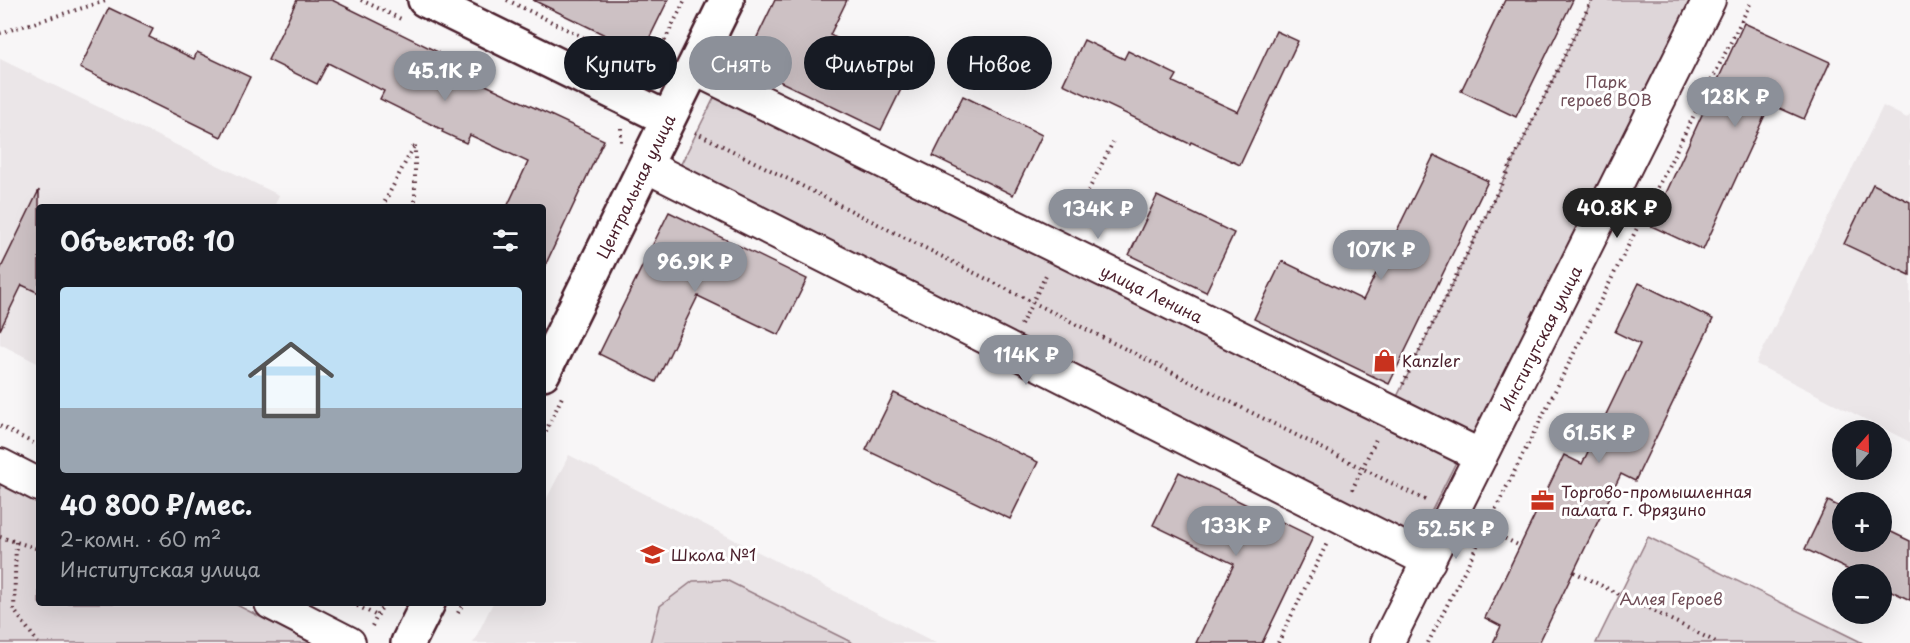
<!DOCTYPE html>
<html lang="ru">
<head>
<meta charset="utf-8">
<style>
  :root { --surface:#171b24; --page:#242831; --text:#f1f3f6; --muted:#9ea1a6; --line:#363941; --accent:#8c9099 }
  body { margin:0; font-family:"Playpen Sans",sans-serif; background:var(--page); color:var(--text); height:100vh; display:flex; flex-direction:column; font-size:22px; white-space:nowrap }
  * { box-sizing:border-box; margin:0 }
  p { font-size:20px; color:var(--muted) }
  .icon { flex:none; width:33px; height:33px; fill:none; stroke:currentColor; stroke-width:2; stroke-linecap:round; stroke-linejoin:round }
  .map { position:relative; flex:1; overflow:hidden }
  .side { position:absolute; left:36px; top:204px; width:510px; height:402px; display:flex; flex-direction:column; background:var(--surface); border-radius:6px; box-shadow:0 6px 24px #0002 }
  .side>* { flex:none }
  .top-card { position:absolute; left:564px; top:36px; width:570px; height:54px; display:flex; gap:12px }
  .needle { width:39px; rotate:20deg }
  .fabs { position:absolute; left:1832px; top:420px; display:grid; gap:12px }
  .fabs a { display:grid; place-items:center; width:60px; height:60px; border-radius:50%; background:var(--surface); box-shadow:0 6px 24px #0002; font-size:30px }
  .price { position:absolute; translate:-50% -51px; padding:0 14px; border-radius:21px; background:var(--accent); color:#fff; font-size:20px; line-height:39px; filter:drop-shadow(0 2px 3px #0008) }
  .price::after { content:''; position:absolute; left:50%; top:36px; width:18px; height:14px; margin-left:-9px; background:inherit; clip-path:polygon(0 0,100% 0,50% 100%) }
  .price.on { background:#222; color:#fff }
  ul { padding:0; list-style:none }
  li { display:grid; align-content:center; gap:12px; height:318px; padding:0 24px }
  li+li { border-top:2px solid var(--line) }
  li span { display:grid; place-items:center; height:186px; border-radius:6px; color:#555 }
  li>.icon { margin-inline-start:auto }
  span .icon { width:108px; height:108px; fill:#fffc; stroke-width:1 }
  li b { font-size:26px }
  h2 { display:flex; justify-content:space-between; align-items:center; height:72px; padding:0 24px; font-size:26px }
  .chip { padding:0 21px; border-radius:27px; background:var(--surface); box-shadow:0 6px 24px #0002; font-size:21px; line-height:54px }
  .chip.on { background:var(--accent); color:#fff }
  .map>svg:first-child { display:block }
  .built { fill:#ebe6e8 }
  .green { fill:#ded6d9; stroke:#947a82; stroke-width:1.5 }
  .building { fill:#cdc1c4; stroke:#4a1f2b; stroke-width:1.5 }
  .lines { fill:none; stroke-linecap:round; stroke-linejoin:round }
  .street-casing { stroke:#4a1f2b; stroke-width:36 }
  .secondary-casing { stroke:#4a1f2b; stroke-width:38 }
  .path { stroke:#4a1f2b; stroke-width:4; stroke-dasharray:1.5 4.5; stroke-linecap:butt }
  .street { stroke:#fff; stroke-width:32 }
  .secondary { stroke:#fff; stroke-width:33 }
  .labels { text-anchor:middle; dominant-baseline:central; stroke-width:6; stroke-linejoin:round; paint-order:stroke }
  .park-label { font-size:16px; fill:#6f4d56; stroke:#fff }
  .street-label { font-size:16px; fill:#4a1f2b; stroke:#fff }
  .poi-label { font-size:16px; fill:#4a1f2b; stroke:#fff; text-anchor:start }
</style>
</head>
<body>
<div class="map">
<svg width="1910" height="643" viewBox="0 0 1910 643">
  <rect width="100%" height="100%" fill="#f8f6f7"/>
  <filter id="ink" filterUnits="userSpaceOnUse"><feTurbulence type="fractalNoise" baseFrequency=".0167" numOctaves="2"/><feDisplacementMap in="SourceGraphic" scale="12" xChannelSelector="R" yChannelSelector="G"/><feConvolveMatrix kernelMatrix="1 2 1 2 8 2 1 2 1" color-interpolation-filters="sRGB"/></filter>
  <g filter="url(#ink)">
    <path class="built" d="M0 59 279 195 274 207H39V364L0 344Z
      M1883 106 1907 118 1910 114V442L1756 364Z
      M569 455 936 643H473L493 603H543V506Z"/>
    <path class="green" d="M1592 0H1709L1481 456 1390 411Z
      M716 94 1457 460 1418 538 677 172Z
      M0 483 39 503V603H233L311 643H0Z
      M1648 537 1863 643H1596Z
      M726 580 853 643H650L660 606 693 581Z"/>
    <path class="building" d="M297 0H332L438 52 434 61 604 140 543 270V207H507L528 162 470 135 466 143 442 132 443 130 380 99 384 91 328 63 317 84 268 60Z
      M533 0H668L642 53Z
      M775 0H847L830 35 909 73 881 130 744 64Z
      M1505 0H1573L1516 117 1461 91Z
      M109 8 153 29 149 37 194 59 197 52 250 77 221 137 80 68Z
      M1744 23 1830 62 1804 119 1770 104 1703 250 1651 226Z
      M1276 31 1298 41 1240 165 1191 142 1190 144 1063 84 1084 40 1124 59 1128 51 1177 75 1173 82 1238 112Z
      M963 96 1042 135 1013 195 933 156Z
      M1434 155 1488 181 1389 384 1254 319 1282 261 1363 300Z
      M1873 184 1910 202V275L1844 244Z
      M39 190V293L22 285 0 330V270Z
      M1157 196 1234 233 1206 292 1129 255Z
      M669 212 807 279 779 335 698 296 656 382 599 354Z
      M1639 283 1713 319 1635 481 1621 474 1539 643H1493L1501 626 1485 618 1564 455 1582 464 1640 344 1615 332Z
      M894 393 1038 462 1010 519 866 450Z
      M1179 472 1313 537 1262 643H1196L1234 564 1153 525Z
      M1828 501 1842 508V542H1881V527L1910 541V600L1881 586V574H1857L1805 549Z"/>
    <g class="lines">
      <defs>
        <path id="street" d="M693 68 1481 456
          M646 166 1429 561
          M0 465 39 485
          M271 603 349 643
          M1387 643 1709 0"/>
        <path id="secondary" d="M425 0 668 119
          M543 373 727 0
          M408 643 428 603"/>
      </defs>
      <use href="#street" class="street-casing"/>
      <use href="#secondary" class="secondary-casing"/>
      <path class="path" d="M361 0 401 19
        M507 0 650 70 685 0
        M0 33 109 0
        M621 128V145
        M695 132 1425 500
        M382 207 415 144
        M415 207V145
        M1072 223 1113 142
        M1021 325 1047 273
        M1403 384 1592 0
        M0 426 39 446
        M543 437 562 397
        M1352 490 1377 437
        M1478 525 1520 546
        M0 537 39 549
        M16 542 14 610 38 643
        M1574 572 1718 643
        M352 603 377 616
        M458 613 463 603
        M372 626 384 603
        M1278 643 1327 543
        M1428 643 1752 0"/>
      <use href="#street" class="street"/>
      <use href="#secondary" class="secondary"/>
    </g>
  </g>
  <defs>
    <symbol id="shop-bare" viewBox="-9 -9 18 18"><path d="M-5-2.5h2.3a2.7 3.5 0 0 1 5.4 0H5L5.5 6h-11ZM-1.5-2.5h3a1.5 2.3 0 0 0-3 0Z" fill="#c8321e" stroke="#fff" stroke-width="2.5" paint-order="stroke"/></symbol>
    <symbol id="office-bare" viewBox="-9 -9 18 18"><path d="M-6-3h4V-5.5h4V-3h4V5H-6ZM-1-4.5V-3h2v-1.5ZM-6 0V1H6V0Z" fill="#c8321e" stroke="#fff" stroke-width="2.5" paint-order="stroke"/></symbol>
    <symbol id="school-bare" viewBox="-9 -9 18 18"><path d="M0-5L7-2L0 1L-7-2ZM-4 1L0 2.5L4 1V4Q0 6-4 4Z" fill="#c8321e" stroke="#fff" stroke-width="2.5" paint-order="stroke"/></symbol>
  </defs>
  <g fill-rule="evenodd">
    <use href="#shop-bare" x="1368" y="344" width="33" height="33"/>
    <use href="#office-bare" x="1526" y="484" width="33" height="33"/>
    <use href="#school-bare" x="636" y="538" width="33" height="33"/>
  </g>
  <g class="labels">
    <g class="park-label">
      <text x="1606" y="81">Парк<tspan x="1606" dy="18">героев ВОВ</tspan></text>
      <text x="1671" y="598">Аллея Героев</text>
    </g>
    <g class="street-label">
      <text transform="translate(635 186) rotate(-64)">Центральная улица</text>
      <text transform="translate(1152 293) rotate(26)">улица Ленина</text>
      <text transform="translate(1540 338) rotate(-63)">Институтская улица</text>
    </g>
    <g class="poi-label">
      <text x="1402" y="360">Kanzler</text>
      <text x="1561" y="491">Торгово-промышленная<tspan x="1561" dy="18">палата г. Фрязино</tspan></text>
      <text x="671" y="554">Школа №1</text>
    </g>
  </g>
</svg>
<div class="fabs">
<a><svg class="needle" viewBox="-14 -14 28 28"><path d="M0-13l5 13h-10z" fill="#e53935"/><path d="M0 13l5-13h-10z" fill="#9ea1a6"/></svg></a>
<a>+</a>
<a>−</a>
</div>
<b class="price" style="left:445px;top:102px">45.1K ₽</b>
<b class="price" style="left:1735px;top:128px">128K ₽</b>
<b class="price on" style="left:1617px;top:239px">40.8K ₽</b>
<b class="price" style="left:1098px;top:240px">134K ₽</b>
<b class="price" style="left:1381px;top:281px">107K ₽</b>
<b class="price" style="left:695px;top:293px">96.9K ₽</b>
<b class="price" style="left:1026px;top:386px">114K ₽</b>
<b class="price" style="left:1599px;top:464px">61.5K ₽</b>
<b class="price" style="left:1236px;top:557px">133K ₽</b>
<b class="price" style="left:1456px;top:560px">52.5K ₽</b>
<div class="top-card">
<a class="chip">Купить</a>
<a class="chip on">Снять</a>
<a class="chip">Фильтры</a>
<a class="chip">Новое</a>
</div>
<section class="side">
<h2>Объектов: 10<svg class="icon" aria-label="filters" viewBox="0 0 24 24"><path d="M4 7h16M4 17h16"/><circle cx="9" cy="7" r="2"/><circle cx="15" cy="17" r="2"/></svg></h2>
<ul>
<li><span style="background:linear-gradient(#bfe0f5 65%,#9aa5b1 0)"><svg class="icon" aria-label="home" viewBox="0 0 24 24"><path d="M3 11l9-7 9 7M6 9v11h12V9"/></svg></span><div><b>40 800 ₽/мес.</b><p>2-комн. · 60 m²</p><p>Институтская улица</p></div></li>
</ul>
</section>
</div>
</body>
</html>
